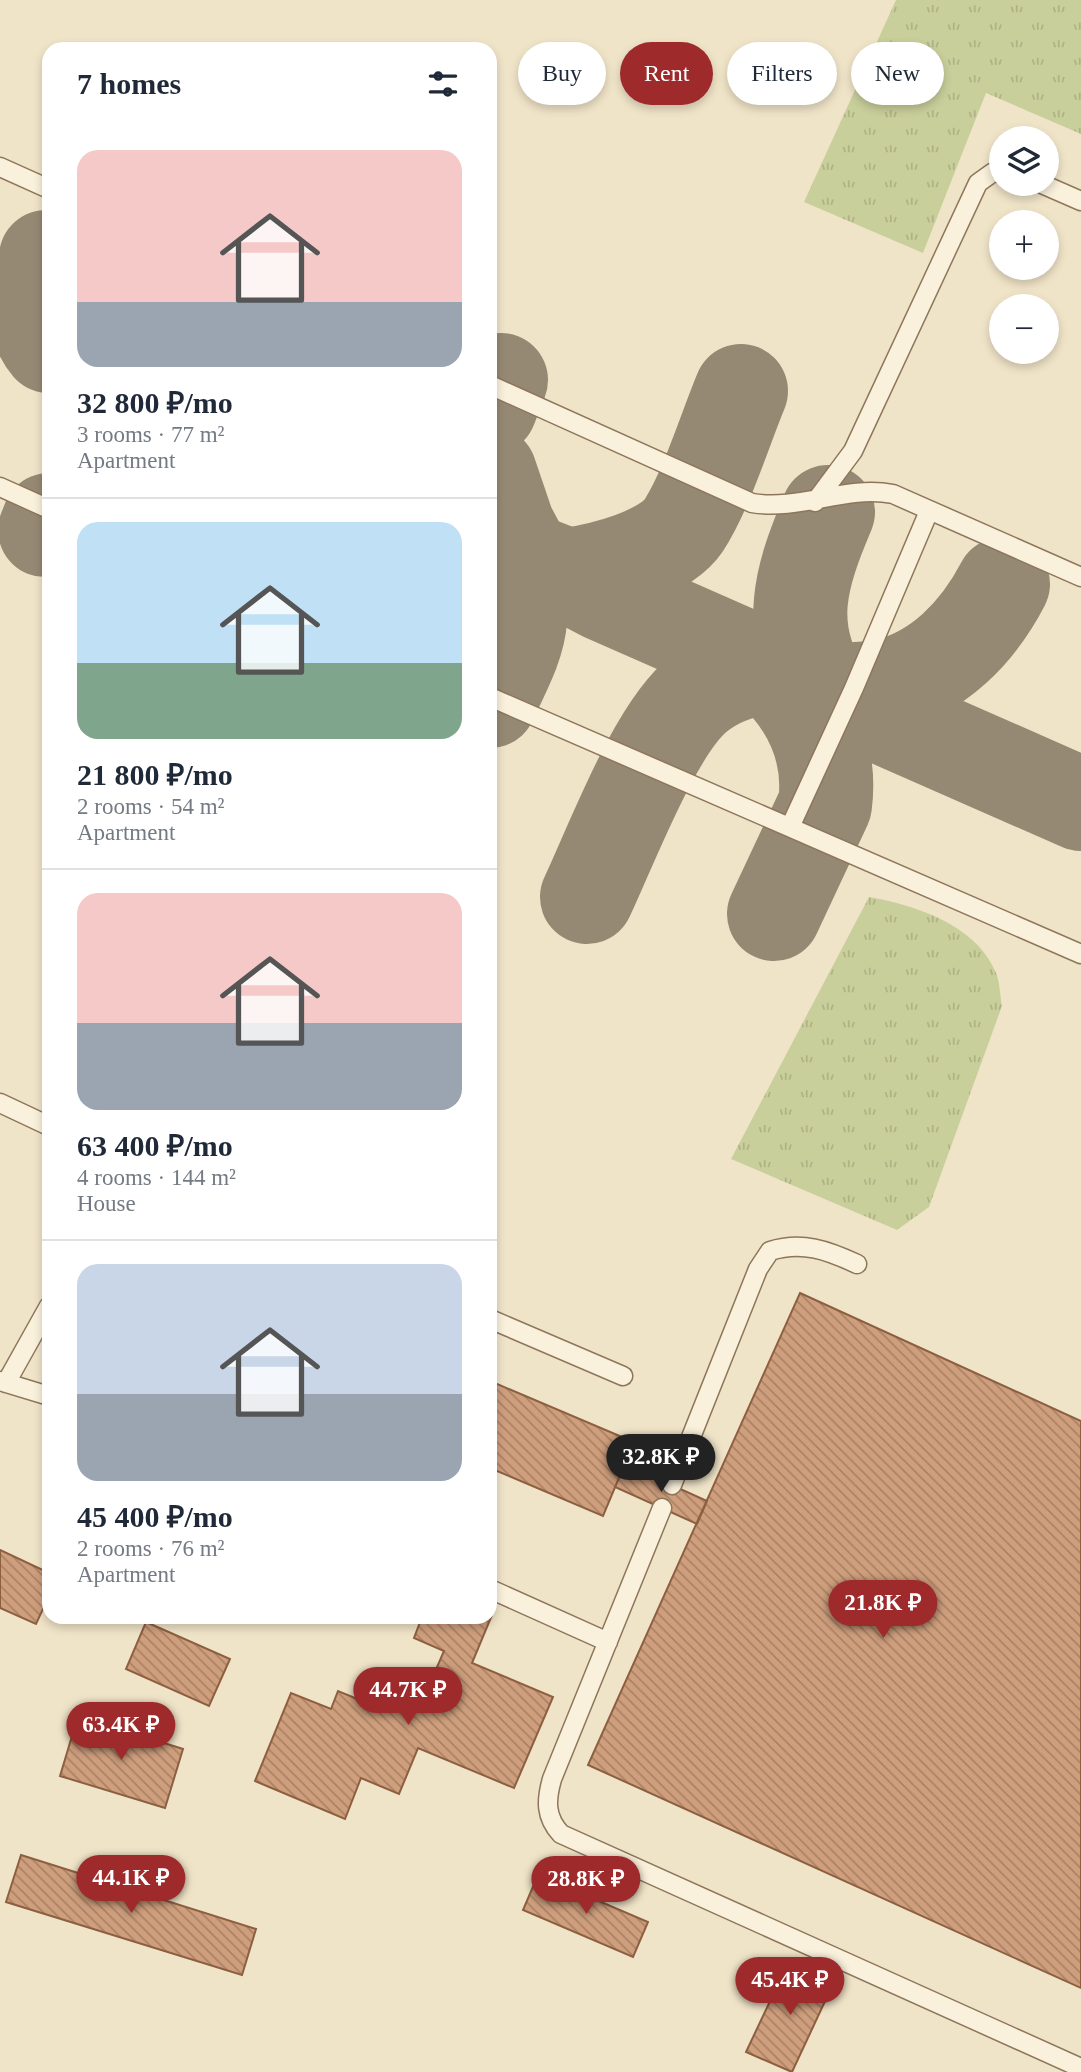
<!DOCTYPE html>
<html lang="en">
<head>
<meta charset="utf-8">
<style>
  :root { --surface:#fff; --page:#f2f2f3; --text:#1f2937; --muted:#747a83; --line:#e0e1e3; --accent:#9e2a2b }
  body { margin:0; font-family:"Times New Roman",serif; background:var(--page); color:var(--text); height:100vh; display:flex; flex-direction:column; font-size:26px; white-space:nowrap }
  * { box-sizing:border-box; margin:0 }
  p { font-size:23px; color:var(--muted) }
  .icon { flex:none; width:38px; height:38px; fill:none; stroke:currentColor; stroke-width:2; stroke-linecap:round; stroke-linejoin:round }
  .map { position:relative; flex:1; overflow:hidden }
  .drawer { position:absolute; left:42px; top:42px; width:455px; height:1582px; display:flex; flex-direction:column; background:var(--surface); border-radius:21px; box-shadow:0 4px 10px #0003 }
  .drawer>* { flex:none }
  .banner { position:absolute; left:518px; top:42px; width:457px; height:63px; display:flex; gap:14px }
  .controls { position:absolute; left:989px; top:126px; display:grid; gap:14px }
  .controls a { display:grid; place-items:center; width:70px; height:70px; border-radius:50%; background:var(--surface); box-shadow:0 4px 10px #0003; font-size:35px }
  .price { position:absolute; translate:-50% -60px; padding:0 16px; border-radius:24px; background:var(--accent); color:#fff; font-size:23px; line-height:46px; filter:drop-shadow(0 2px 4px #0008) }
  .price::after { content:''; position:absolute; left:50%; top:42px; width:21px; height:16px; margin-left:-10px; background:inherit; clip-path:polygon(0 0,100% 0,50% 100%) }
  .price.on { background:#222; color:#fff }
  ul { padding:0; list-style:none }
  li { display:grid; align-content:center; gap:14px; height:371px; padding:0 35px }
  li+li { border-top:2px solid var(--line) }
  li span { display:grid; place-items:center; height:217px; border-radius:21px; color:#555 }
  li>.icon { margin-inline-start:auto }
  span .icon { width:126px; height:126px; fill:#fffc; stroke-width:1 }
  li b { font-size:30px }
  h2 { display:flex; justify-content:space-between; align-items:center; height:84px; padding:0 35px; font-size:30px }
  .chip { padding:0 24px; border-radius:32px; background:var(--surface); box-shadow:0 4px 10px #0003; font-size:24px; line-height:63px }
  .chip.on { background:var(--accent); color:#fff }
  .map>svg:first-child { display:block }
  .grass { fill:url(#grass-tufts) }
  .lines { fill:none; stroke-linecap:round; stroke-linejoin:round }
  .taxiway { stroke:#968974; stroke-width:94 }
  .building { fill:url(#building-back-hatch); stroke:#8d5f41; stroke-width:2 }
  .lane-casing { stroke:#8d765c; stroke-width:21 }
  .lane { stroke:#faf1dc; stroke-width:18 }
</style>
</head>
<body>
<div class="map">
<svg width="1081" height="2072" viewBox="0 0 1081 2072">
  <defs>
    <pattern id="grass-tufts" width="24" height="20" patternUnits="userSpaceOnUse" patternTransform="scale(1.75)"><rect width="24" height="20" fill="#c9cf9b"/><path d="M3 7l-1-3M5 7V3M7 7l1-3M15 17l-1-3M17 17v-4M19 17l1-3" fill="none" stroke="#aeb285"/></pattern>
    <pattern id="building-back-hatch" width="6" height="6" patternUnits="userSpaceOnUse" patternTransform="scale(1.75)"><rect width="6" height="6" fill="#cf9f7d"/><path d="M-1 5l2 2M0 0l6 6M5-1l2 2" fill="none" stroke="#a98266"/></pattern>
  </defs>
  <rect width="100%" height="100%" fill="#f0e4c8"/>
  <path class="grass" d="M896 0H1081V134L986 93 923 253 804 202Z
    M869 897C915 905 977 925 996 973 1000 982 1000 996 1002 1006L929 1207 897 1230 731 1159Z"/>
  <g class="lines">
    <path class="taxiway" d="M46 257C39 285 28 322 49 346
      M490 408 501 380
      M490 473 508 526 525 558
      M828 512C801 576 784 627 824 691 844 689 865 690 884 686 938 674 978 632 1003 584
      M45 530 49 520
      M490 545 567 575 603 594 1081 804
      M490 550C542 605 517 643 490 701
      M567 575C601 570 664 555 684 525 707 489 724 432 741 391
      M587 897C612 844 656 726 700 693 721 677 743 671 769 667 809 703 832 751 825 805L774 914"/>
  </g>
  <path class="building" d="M800 1293 1081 1421V1988L588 1765Z
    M490 1381 634 1442 603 1516 490 1468Z
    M625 1464 707 1501 697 1524 615 1487Z
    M0 1550 49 1573V1596L36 1624 0 1608Z
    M490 1614 492 1615 472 1663 553 1697 514 1788 418 1748 399 1794 361 1778 345 1819 255 1781 291 1693 331 1709 338 1691 382 1709 394 1682 425 1695 444 1651 414 1638 422 1617H490Z
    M146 1622 230 1659 209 1706 126 1669Z
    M78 1716 183 1749 165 1808 60 1776Z
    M21 1855 256 1929 242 1975 6 1902Z
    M538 1875 648 1922 633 1957 523 1910Z
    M789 1961 834 1982 792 2072 746 2052Z"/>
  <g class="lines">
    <defs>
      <path id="lane" d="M0 167 49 189
        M1042 184 1081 201
        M490 385 752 503C800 511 845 485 893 494L1081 577
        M0 487 49 509
        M815 502 853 451 978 183 992 173 1001 172
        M490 697 1081 954
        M791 825 854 688 929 511
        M0 1103 49 1126
        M490 1319 623 1376
        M0 1381 49 1396
        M6 1383 49 1306
        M672 1485 758 1269 770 1251C802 1241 827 1250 857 1264
        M662 1508 552 1779C546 1800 545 1817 561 1834L1081 2068
        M490 1589 608 1642"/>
    </defs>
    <use href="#lane" class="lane-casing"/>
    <use href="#lane" class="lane"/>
  </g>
</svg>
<div class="controls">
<a><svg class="icon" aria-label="layers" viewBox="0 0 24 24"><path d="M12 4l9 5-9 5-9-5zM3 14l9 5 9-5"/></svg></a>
<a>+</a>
<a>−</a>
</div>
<b class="price on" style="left:661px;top:1494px">32.8K ₽</b>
<b class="price" style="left:883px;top:1640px">21.8K ₽</b>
<b class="price" style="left:408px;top:1727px">44.7K ₽</b>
<b class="price" style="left:121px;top:1762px">63.4K ₽</b>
<b class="price" style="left:131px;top:1915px">44.1K ₽</b>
<b class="price" style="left:586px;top:1916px">28.8K ₽</b>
<b class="price" style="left:790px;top:2017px">45.4K ₽</b>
<div class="banner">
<a class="chip">Buy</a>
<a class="chip on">Rent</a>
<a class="chip">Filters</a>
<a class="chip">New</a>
</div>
<section class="drawer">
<h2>7 homes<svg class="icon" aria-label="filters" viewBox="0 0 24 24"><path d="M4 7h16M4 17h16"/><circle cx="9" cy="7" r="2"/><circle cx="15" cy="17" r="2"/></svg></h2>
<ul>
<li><span style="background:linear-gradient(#f6c9c9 70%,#9aa5b1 0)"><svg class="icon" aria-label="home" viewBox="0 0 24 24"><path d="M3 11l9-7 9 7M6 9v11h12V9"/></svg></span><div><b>32 800 ₽/mo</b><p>3 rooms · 77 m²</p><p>Apartment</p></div></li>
<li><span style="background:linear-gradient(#bfe0f5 65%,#7fa58c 0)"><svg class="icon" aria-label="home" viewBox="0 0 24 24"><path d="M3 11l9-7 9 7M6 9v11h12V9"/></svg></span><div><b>21 800 ₽/mo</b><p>2 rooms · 54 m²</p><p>Apartment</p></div></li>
<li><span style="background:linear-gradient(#f6c9c9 60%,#9aa5b1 0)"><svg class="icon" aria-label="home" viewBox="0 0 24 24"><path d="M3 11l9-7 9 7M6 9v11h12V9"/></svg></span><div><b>63 400 ₽/mo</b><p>4 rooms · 144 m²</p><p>House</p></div></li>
<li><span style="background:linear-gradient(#c9d6e8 60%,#9aa5b1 0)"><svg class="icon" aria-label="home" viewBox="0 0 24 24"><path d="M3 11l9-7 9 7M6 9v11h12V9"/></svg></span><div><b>45 400 ₽/mo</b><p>2 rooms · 76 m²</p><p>Apartment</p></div></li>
</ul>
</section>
</div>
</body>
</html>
